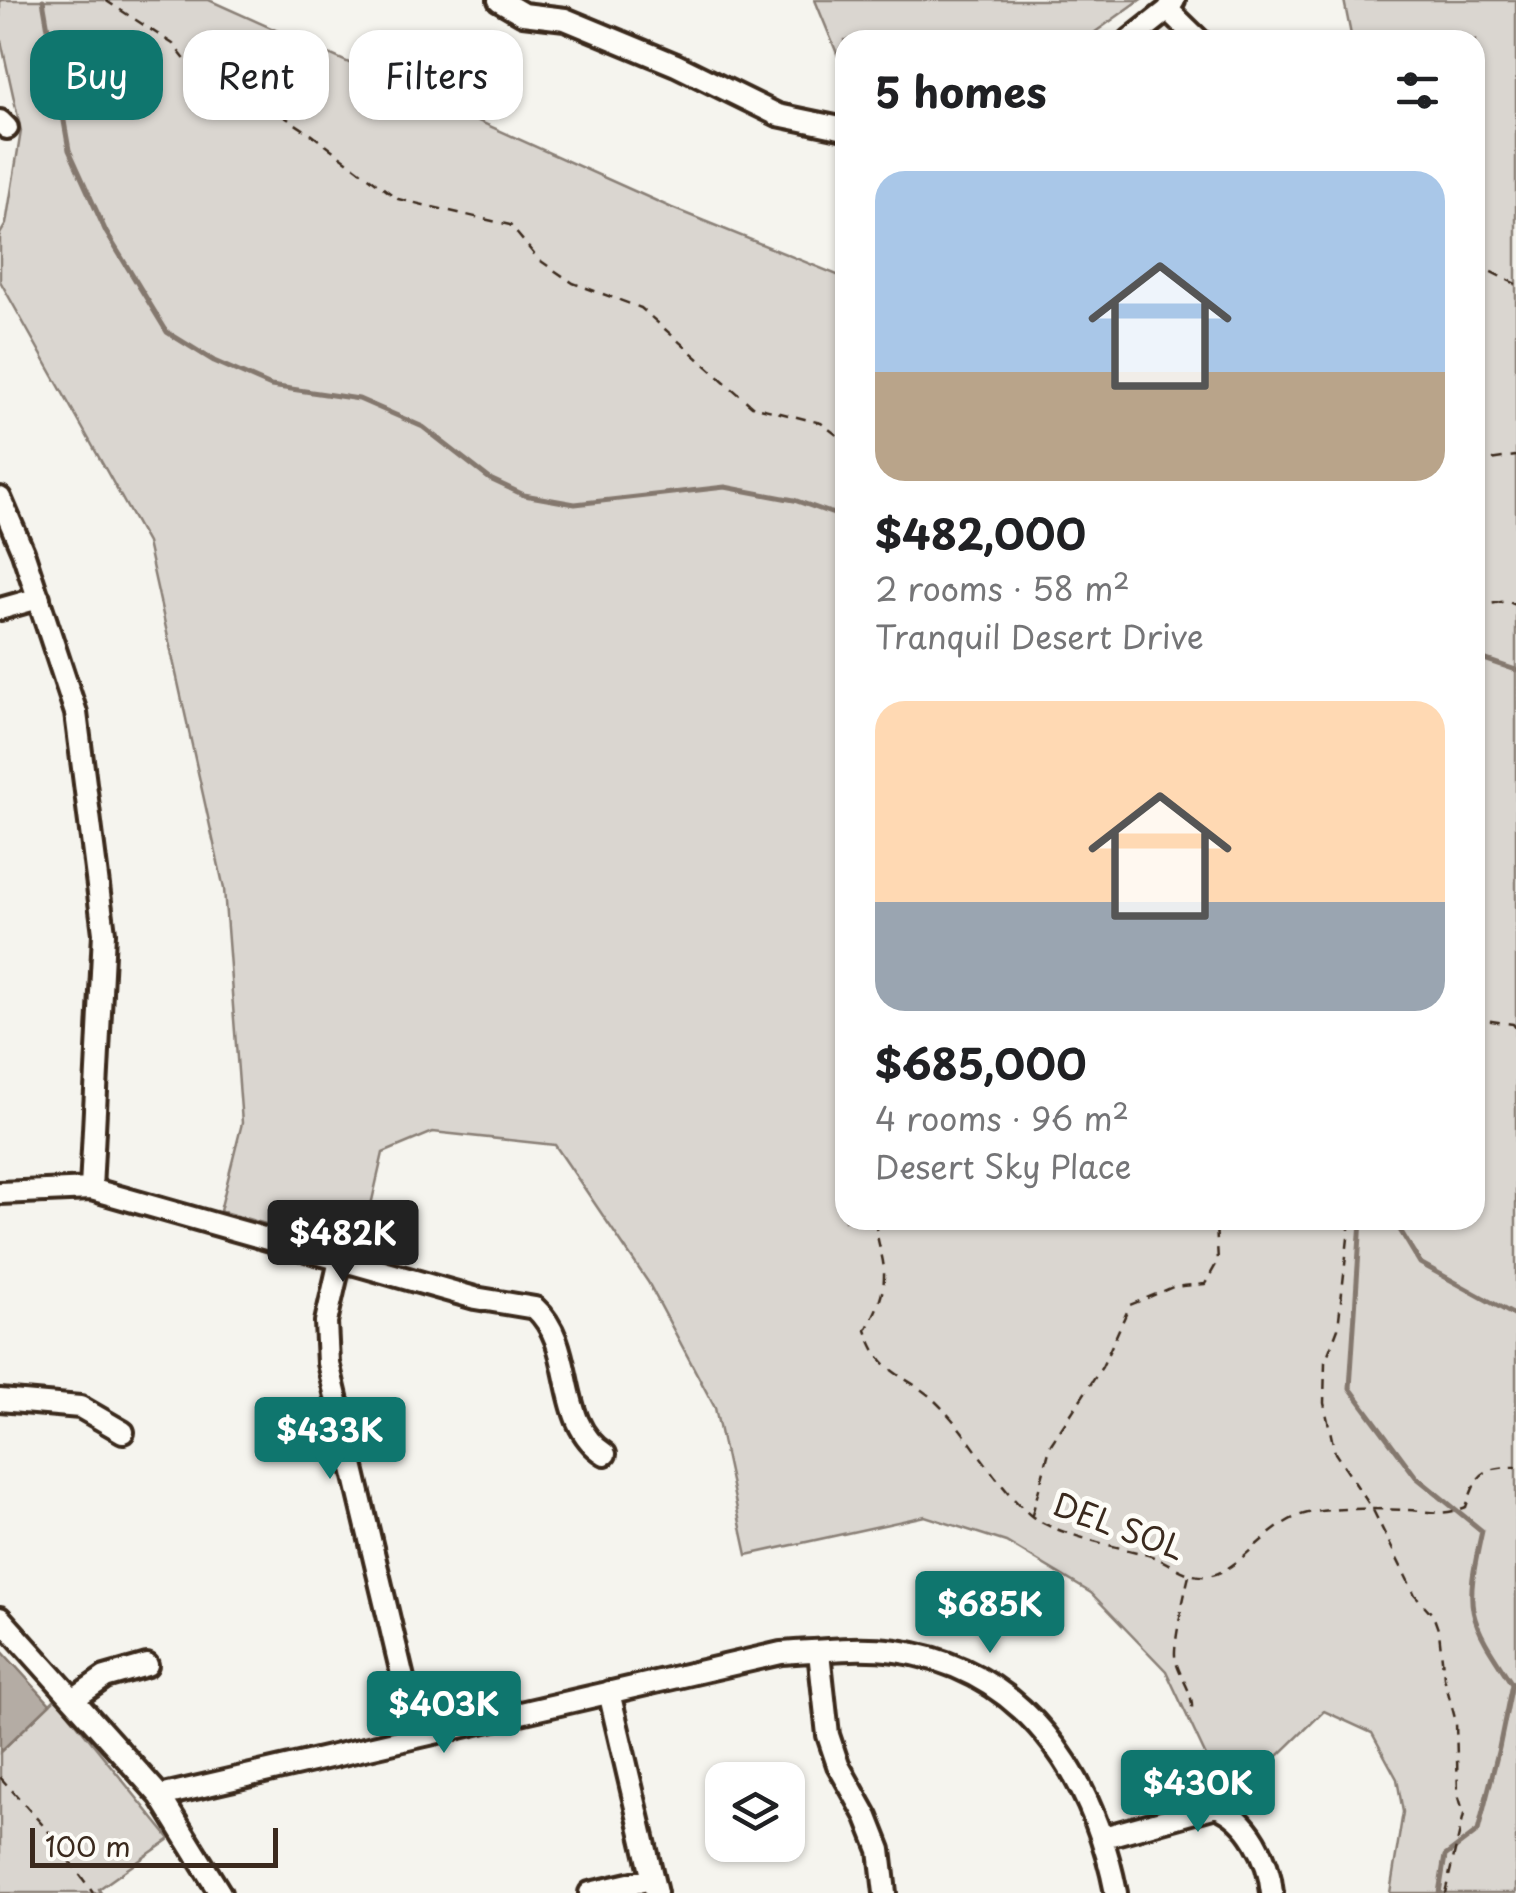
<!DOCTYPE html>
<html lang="en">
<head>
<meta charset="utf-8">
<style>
  :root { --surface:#fff; --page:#f6f6f6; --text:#202124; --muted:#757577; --accent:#0f766e }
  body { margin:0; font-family:"Playpen Sans",sans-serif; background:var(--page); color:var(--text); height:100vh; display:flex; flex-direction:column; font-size:38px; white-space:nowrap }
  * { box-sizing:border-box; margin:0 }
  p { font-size:32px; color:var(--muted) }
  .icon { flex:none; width:55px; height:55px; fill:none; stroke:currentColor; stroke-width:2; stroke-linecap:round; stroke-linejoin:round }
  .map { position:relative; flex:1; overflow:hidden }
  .side { position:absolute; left:835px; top:30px; width:650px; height:1200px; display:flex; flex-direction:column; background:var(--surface); border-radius:30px; box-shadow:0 2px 8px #0004 }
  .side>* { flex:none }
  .hud { position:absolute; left:30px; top:30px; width:655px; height:90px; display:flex; gap:20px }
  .buttons { position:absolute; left:705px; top:1762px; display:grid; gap:20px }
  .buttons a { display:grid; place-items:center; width:100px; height:100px; border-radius:20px; background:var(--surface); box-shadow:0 2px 8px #0004; font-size:50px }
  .scale { position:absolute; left:30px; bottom:25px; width:248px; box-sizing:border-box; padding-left:10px; border:5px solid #3b2a1e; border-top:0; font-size:28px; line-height:35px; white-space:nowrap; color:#3b2a1e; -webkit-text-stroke:8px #fdfcf7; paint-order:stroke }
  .price { position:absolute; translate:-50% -85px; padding:0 22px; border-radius:10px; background:var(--accent); color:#fff; font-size:32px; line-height:65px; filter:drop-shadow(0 2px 5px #0008) }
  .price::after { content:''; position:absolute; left:50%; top:60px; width:30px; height:22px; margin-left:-15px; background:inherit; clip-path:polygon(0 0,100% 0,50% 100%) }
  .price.on { background:#222; color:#fff }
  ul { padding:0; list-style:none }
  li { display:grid; align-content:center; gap:20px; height:530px; padding:0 40px }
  li span { display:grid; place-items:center; height:310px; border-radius:30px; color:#555 }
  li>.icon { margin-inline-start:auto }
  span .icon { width:180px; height:180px; fill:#fffc; stroke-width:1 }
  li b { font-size:42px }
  h2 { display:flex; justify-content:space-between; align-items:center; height:120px; padding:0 40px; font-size:42px }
  .pill { padding:0 35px; border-radius:30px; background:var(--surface); box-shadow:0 2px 8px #0004; font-size:35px; line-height:90px }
  .pill.on { background:var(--accent); color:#fff }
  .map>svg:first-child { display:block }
  .green { fill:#dad6d0; stroke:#8a8077; stroke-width:2.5 }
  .water { fill:#b4aca4; stroke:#84786e; stroke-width:2.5 }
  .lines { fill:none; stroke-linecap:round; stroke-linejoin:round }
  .stream { stroke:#84786e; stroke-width:5 }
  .street-casing { stroke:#3b2a1e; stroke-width:28 }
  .path { stroke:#3b2a1e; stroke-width:2.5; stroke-dasharray:10 8; stroke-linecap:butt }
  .street { stroke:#fdfcf7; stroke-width:20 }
  .labels { text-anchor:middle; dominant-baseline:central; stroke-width:10; stroke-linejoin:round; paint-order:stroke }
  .street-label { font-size:32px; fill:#3b2a1e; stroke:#fdfcf7 }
</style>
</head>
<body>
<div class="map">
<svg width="1516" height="1893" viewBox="0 0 1516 1893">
  <rect width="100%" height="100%" fill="#f5f4ee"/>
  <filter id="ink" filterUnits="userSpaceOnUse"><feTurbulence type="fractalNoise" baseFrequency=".01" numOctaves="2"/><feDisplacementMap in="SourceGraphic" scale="20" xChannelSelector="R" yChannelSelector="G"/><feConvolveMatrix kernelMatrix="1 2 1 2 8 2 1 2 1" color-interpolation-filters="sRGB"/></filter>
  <g filter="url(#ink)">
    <path class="green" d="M0 0H209L672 208 845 278V1220H1475V40H1352L1344 0H1516V1893H1390L1403 1812 1397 1779 1372 1733 1324 1711 1240 1793 1219 1784 1166 1671 1091 1593 1006 1542 925 1516 747 1555 715 1408 648 1282 555 1145 433 1132 383 1153 366 1227 335 1219 312 1237 220 1211 242 1123 224 889 147 543 0 281V234L6 224 21 131 0 36Z
      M815 0H1140L1084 40H845V73Z
      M56 1698 170 1839 99 1889 101 1893H0V1752Z"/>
    <path class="water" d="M0 1649 50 1704 0 1752Z"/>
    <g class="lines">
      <path class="stream" d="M43 0 69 150 106 232 167 332 214 361 271 386 359 399 423 427 490 479 524 495 575 504 725 487 794 500 845 518
        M1475 656 1516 670
        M1361 1220 1350 1388 1416 1477 1482 1531C1464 1612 1467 1616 1512 1684L1499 1748 1478 1831 1445 1856 1439 1893
        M1394 1220 1420 1263 1516 1316"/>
      <defs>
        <path id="street" d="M499 0 523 14 565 19 676 65 778 115 845 129
          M1168 10 1199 40
          M1130 40 1168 10 1174 0
          M0 121 7 128
          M0 498 23 552 76 713 104 933 91 1189
          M0 609 39 598
          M0 1193 91 1189 475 1298 535 1308C578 1347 554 1422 605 1454
          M348 1225 326 1322 328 1363 417 1737
          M0 1400 80 1407 123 1432
          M0 1618 160 1796 220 1893
          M819 1652 828 1735 838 1765 867 1817 880 1850 885 1893
          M609 1692 656 1893
          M75 1698 105 1677 147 1665
          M160 1796 781 1653C819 1651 858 1646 896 1651 1024 1668 1093 1775 1116 1893
          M1104 1837 1216 1806C1249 1819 1269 1859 1272 1893
          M590 1893 651 1879"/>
      </defs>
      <use href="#street" class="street-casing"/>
      <path class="path" d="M105 0 173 44 203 83 240 88 311 134 398 199 510 225 538 259 573 283 641 308 752 406 821 423 845 441
        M1475 264 1516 284
        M1475 462 1516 456
        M1475 607 1506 601 1516 605
        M1475 1012 1484 1020 1513 1024 1516 1028
        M876 1220C875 1240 885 1257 884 1276 884 1296 875 1313 866 1330 882 1379 906 1372 937 1403 971 1436 993 1482 1029 1514 1051 1534 1121 1547 1151 1556 1170 1562 1185 1578 1207 1576 1241 1572 1267 1522 1308 1513 1340 1507 1375 1509 1407 1510 1433 1511 1440 1517 1466 1507 1477 1475 1480 1467 1516 1467
        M1350 1220 1338 1328 1325 1362 1324 1403 1335 1453 1373 1510 1415 1595 1433 1615 1439 1632 1444 1677 1456 1722 1458 1794 1464 1814 1445 1893
        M1032 1515 1051 1444 1102 1367 1130 1305 1173 1287 1205 1284 1218 1261 1216 1224 1212 1220
        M1189 1576C1185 1591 1174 1642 1175 1655 1176 1675 1197 1693 1191 1715
        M0 1777 49 1832 93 1893"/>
      <use href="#street" class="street"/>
    </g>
  </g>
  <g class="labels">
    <g class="street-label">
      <text transform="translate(1119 1525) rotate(20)">DEL SOL</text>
    </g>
  </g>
</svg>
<div class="buttons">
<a><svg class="icon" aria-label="layers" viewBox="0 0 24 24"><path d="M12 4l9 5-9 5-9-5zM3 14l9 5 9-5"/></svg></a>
</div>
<div class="scale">100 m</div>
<b class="price on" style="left:343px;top:1285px">$482K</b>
<b class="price" style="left:330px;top:1482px">$433K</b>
<b class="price" style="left:990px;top:1656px">$685K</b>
<b class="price" style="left:444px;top:1756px">$403K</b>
<b class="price" style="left:1198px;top:1835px">$430K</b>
<div class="hud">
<a class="pill on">Buy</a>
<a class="pill">Rent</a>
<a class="pill">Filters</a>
</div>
<section class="side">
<h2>5 homes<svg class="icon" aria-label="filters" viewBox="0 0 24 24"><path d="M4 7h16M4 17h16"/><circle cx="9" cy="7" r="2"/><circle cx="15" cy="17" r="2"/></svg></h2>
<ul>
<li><span style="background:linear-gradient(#a9c7e8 65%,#b9a48a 0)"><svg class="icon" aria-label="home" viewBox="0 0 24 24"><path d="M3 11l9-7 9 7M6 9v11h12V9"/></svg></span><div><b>$482,000</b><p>2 rooms · 58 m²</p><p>Tranquil Desert Drive</p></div></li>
<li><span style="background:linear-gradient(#ffd9b3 65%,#9aa5b1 0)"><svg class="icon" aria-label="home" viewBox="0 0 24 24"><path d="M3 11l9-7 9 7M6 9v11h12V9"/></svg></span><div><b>$685,000</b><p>4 rooms · 96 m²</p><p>Desert Sky Place</p></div></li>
</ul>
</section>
</div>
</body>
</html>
